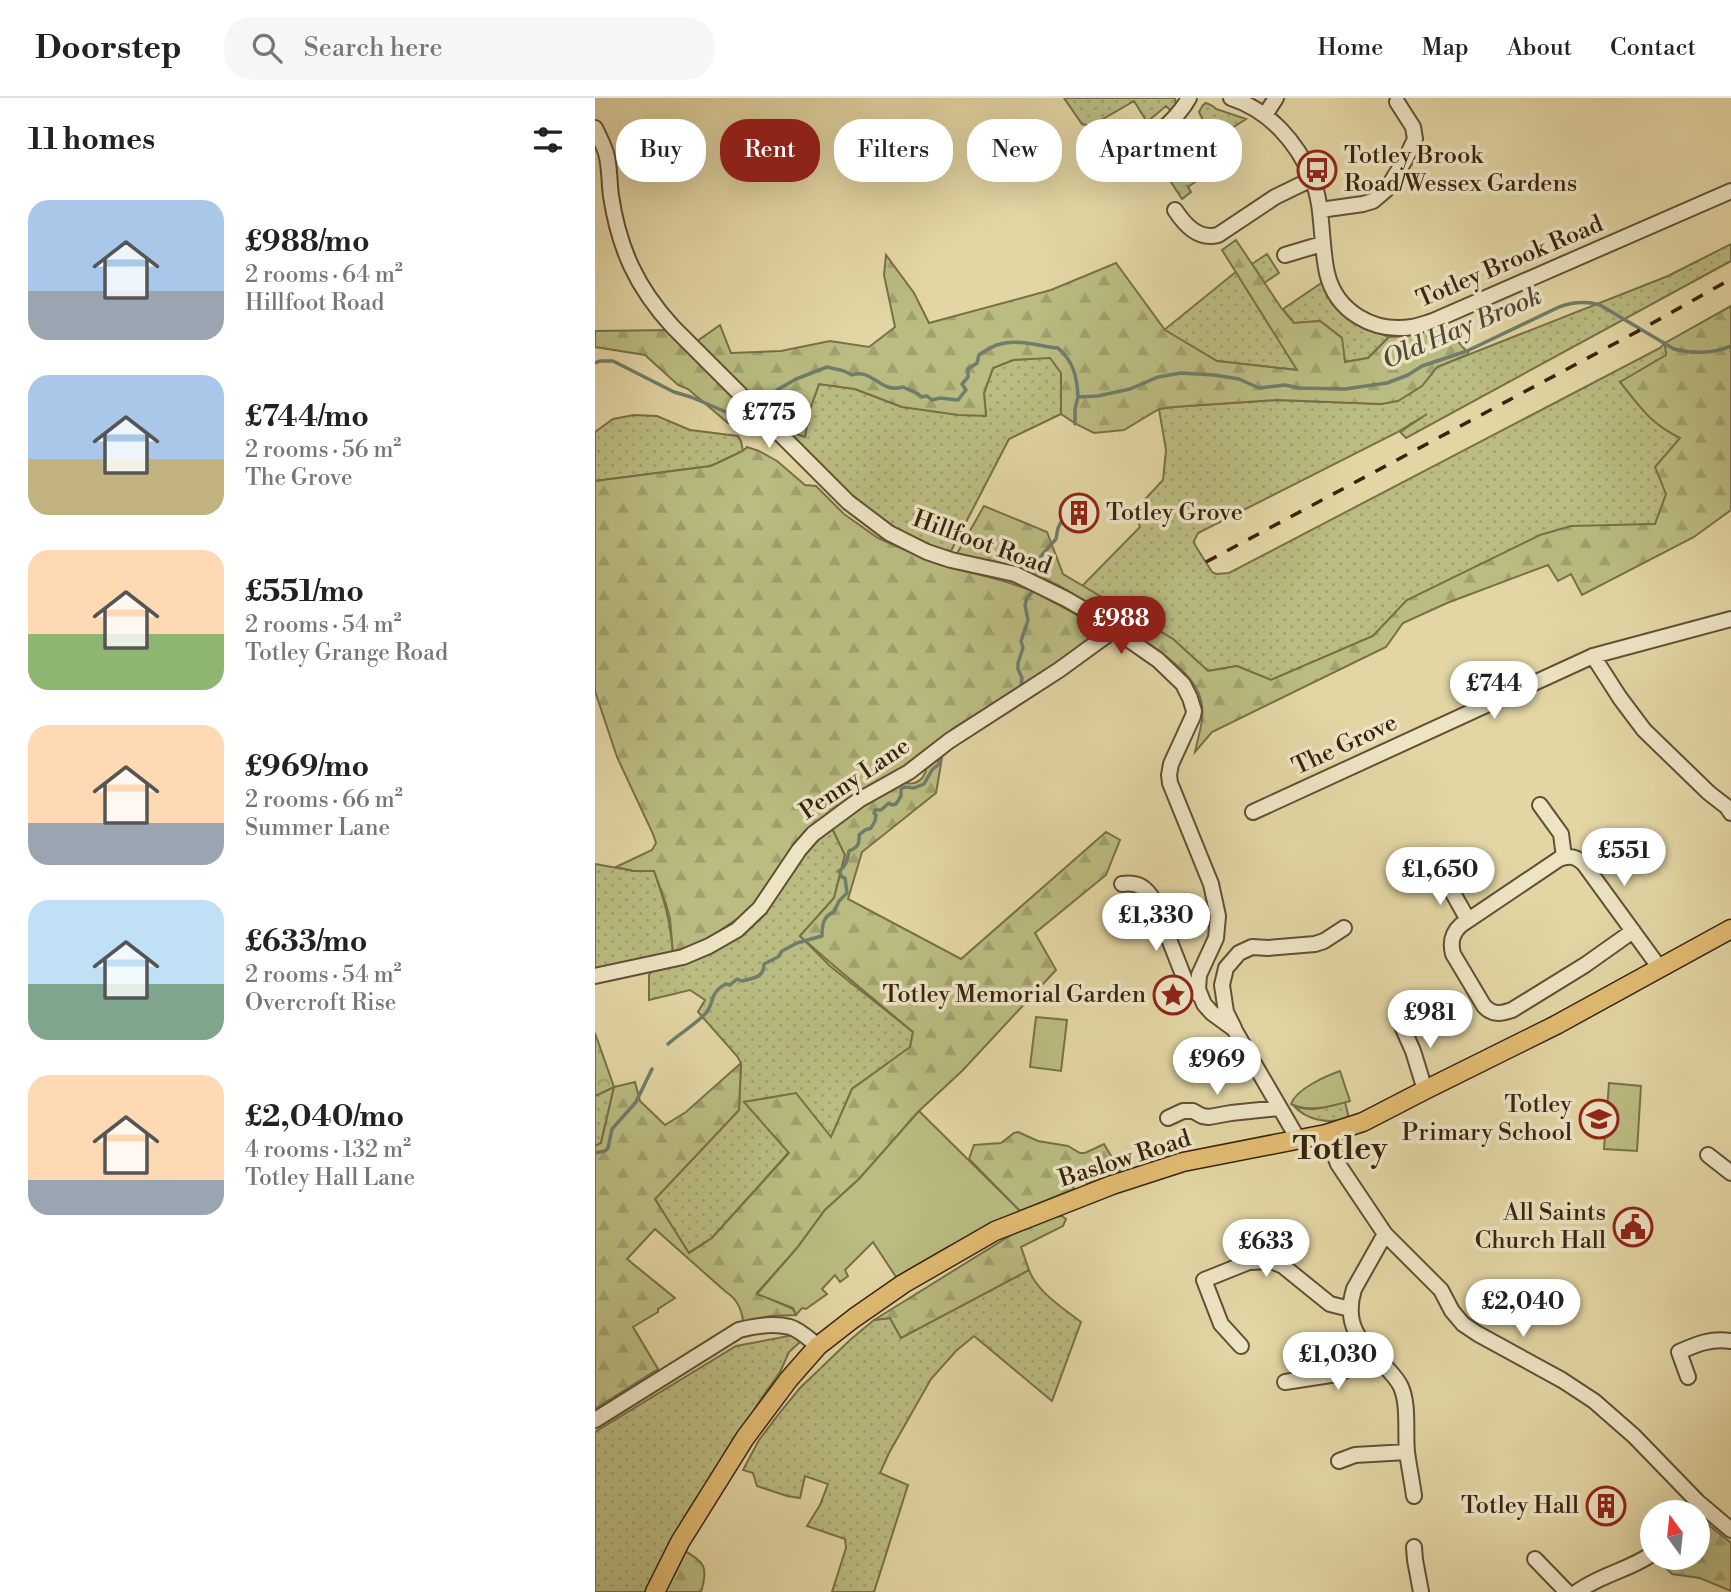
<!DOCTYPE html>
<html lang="en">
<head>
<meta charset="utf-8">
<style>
  :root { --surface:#fff; --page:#f6f6f6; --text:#222; --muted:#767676; --line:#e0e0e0; --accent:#8f2418 }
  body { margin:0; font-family:"Libre Bodoni",serif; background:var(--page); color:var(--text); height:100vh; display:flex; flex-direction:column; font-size:26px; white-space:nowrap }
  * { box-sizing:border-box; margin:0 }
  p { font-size:23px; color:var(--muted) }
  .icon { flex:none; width:38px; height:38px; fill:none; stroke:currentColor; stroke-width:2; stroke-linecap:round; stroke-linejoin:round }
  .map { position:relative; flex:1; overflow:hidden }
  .details { display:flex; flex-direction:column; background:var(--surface); width:595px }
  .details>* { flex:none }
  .top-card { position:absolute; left:21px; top:21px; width:665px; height:63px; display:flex; gap:14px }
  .needle { width:46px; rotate:345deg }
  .tools { position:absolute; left:1045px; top:1402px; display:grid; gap:14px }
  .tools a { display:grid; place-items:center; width:70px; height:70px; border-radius:50%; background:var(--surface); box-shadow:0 7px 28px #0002; font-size:35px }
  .price { position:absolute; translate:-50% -60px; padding:0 16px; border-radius:24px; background:#fff; color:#222; font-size:23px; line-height:46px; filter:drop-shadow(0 2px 4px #0008) }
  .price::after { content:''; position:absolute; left:50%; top:42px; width:21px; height:16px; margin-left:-10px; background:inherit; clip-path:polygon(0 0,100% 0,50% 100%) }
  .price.selected { background:var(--accent); color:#fff }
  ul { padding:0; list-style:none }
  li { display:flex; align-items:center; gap:21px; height:175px; padding:0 28px }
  li span { display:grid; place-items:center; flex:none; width:196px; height:140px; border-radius:21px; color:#555 }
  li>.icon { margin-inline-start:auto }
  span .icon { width:84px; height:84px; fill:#fffc; stroke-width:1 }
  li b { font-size:30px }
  h2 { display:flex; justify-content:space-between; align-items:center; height:84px; padding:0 28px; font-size:30px }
  .pill { padding:0 24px; border-radius:28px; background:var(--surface); box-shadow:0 7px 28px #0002; font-size:24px; line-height:63px }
  .pill.selected { background:var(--accent); color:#fff }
  header { display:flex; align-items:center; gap:42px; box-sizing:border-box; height:98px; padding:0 35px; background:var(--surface); border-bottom:2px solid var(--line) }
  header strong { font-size:33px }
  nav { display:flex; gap:38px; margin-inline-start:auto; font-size:24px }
  .search { width:490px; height:63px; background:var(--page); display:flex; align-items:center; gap:18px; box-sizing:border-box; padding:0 24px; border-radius:28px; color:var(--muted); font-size:26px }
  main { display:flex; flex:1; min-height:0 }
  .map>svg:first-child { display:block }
  .grass { fill:url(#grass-dots); stroke:#787048; stroke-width:2 }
  .forest { fill:url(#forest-firs); stroke:#787048; stroke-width:2 }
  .park { fill:url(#park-crowns); stroke:#787048; stroke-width:2 }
  .garden { fill:#babc81; stroke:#787048; stroke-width:2 }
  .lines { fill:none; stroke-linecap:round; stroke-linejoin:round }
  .stream { stroke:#6f7d6a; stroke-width:3.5 }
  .minor-casing { stroke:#625034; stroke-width:18 }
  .major-casing { stroke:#37240f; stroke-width:21 }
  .minor { stroke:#ede4c4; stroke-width:14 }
  .major { stroke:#e2bb72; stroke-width:18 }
  .rail { stroke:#37240f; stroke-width:3.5; stroke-dasharray:12 12; stroke-linecap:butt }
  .labels { text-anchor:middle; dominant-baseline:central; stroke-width:7; stroke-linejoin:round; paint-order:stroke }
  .poi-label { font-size:24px; fill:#37240f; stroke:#ede4c4; text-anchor:end }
  .street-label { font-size:24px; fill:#37240f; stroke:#ede4c4 }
  .water-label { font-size:26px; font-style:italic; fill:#4e4935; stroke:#ede4c4 }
  .district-label { font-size:32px; font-weight:bold; fill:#37240f; stroke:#ede4c4 }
</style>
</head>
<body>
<header>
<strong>Doorstep</strong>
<div class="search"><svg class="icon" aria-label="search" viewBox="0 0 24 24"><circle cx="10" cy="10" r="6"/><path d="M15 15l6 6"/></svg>Search here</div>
<nav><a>Home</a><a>Map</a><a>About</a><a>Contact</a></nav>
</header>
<main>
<section class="details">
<h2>11 homes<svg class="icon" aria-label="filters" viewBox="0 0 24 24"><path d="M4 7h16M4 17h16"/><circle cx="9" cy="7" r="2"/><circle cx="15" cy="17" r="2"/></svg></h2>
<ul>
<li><span style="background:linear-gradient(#a9c7e8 65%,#9aa5b1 0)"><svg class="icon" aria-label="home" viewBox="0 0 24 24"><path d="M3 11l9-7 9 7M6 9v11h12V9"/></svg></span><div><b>£988/mo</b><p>2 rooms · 64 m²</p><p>Hillfoot Road</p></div></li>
<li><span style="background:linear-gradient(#a9c7e8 60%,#c2b280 0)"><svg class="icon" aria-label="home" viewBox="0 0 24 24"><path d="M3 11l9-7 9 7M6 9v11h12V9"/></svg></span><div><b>£744/mo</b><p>2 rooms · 56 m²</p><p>The Grove</p></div></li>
<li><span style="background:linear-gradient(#ffd9b3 60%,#8fb573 0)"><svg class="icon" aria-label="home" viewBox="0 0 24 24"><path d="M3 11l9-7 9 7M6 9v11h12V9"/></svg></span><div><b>£551/mo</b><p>2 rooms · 54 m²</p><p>Totley Grange Road</p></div></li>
<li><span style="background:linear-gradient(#ffd9b3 70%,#9aa5b1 0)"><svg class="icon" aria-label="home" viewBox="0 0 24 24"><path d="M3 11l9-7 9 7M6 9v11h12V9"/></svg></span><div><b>£969/mo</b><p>2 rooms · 66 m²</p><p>Summer Lane</p></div></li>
<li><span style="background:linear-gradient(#bfe0f5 60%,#7fa58c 0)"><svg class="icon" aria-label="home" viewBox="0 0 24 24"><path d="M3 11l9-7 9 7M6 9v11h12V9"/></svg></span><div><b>£633/mo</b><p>2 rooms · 54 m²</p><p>Overcroft Rise</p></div></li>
<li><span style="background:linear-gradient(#ffd9b3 75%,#9aa5b1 0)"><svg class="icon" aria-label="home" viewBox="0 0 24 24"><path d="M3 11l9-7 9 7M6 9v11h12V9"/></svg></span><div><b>£2,040/mo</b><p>4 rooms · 132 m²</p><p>Totley Hall Lane</p></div></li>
</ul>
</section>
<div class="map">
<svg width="1136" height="1494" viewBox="0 0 1136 1494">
  <defs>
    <pattern id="grass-dots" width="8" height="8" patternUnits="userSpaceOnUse" patternTransform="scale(1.75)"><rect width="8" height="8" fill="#babc81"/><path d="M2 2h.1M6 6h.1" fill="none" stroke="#a0a16e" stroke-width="1.8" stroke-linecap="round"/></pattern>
    <pattern id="forest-firs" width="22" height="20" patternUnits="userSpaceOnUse" patternTransform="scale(1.75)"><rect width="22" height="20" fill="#babc81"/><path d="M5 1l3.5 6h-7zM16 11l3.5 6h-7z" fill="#a0a16e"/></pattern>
    <pattern id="park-crowns" width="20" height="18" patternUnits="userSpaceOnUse" patternTransform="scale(1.75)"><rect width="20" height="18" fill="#babc81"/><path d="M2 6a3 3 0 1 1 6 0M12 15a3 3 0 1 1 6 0" fill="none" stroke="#a0a16e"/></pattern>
  </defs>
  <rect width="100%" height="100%" fill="#e3d6a4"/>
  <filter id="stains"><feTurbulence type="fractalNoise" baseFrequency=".00286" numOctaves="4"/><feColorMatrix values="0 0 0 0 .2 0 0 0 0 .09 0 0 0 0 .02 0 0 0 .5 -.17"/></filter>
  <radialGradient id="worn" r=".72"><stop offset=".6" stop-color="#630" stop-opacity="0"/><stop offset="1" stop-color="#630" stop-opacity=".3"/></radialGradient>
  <path class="grass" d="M469 0H580L581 8 577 14 571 8 552 24 539 3 496 28 487 26Z
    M611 5 618 8 621 11 651 21 618 42 604 14 608 7Z
    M595 65 603 82 593 89 596 94 587 101 574 81Z
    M1136 146V163L811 340 805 334 832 316 801 335 603 435 599 443 600 447 617 474 621 476 634 475 1065 250 1070 245 1085 340 1072 396 1060 426 1028 427 812 502 778 538 676 582 642 568 613 573 578 541 487 488 545 429 539 413 568 382 571 352 564 311 578 309 682 302 786 306C810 303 828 289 842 269L1073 178Z
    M672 156 684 175 669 185 657 166Z
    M642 173 703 272 622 263 569 232Z
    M728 184C747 222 755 224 794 239L773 260 750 264 746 239 725 223 699 225 688 211Z
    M455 259 466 274V316L414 341 355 455C334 448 310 438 292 425 254 399 221 363 188 331L210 339 214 314 224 286 260 291 307 309 391 317 389 295 398 270 418 262Z
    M39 317 62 318 95 332 143 338 146 343 148 353 116 368 0 383V334L18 321Z
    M236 728 250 757 239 800 205 838 235 868 318 934 315 950 257 991 236 1040 150 1003 194 1054 117 1140 93 1155 60 1101 144 1012 146 965 142 958 103 914 110 902 95 892 54 902V877L57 873 123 850 214 747Z
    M0 766 39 773H59C70 804 75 822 78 855L0 872Z
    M19 989 6 1045 0 1048V998Z
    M750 1004 754 1020C734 1026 712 1023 698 1007 714 1015 733 1009 750 1004Z
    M434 1172C442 1194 468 1210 486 1224L457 1303 379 1238 361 1253 336 1281 294 1355 285 1375 313 1387 279 1494H237L251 1450 250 1441 212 1428 225 1407 233 1386 210 1378 205 1400 192 1398 162 1388 158 1375 148 1372 164 1342 186 1313 205 1290 255 1242 279 1222 295 1220 306 1240Z
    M199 1237 205 1244 194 1254 185 1274 166 1301 87 1428 52 1494H0V1334L141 1248Z"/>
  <path class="forest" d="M641 142 687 211 699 225 725 223 747 240 750 264 773 260 794 239 807 238 846 224 874 256 842 269 827 288 803 303 786 306 682 302 578 309 564 311 529 332 499 335 481 326 466 316V275L455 260 418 262 398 270 389 295 391 318 363 317 307 309 260 291 224 286 214 314 210 339 188 331 101 244 125 227 136 255 186 253 235 243 274 249 300 229 289 177 291 157 319 195 334 225 456 192 521 165 570 232 622 263 702 272 627 152Z
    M1136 208V412L1099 439 987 497 976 476 963 483 953 467 852 505 808 525 791 549 617 634 600 654C604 634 612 616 604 596 592 565 537 536 509 517 492 506 474 491 454 483 424 471 392 466 360 459L389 408 452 434 468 476 578 541 613 573 642 568 676 582 778 538 812 502 945 437 976 428 1060 426 1071 396 1060 369 1085 340C1055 325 1046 310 1025 284L1071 257 1070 245Z
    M76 232 173 332V337L133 325 93 291 83 287 50 257 0 249V233Z
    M152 349 164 353 182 363 210 387 221 388 249 416 283 440 343 466 409 483 438 493 501 527C507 532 504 537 500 543L360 629 309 669 253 702 198 751 152 814 111 842 78 855 75 821 71 806 59 773H39L21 769 57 752 61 745 58 736 22 659 0 593V383L116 368 148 353Z
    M348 654 341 695 267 754 253 801 366 861 511 734 525 742 511 777 440 835 461 872 367 973 324 1013 264 1081 230 1112 202 1150 162 1195 198 1211 201 1217 175 1218 148 1224C147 1212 142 1201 131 1194L60 1131 32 1161 80 1200 63 1211V1214L38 1229 63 1271 0 1311V1048L6 1045 19 989 40 984 45 1003 70 1027 91 1014 146 965 144 1012 60 1101 94 1155 117 1140 194 1055 149 1004 201 995 236 1039 257 991 315 949 318 934 238 867 205 838 239 800 250 757 236 728 308 684C322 689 331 680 332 666Z
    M423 1034 443 1043 473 1048 485 1055H490L509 1046 525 1073 492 1086 487 1076H484L475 1079 479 1091 425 1113 374 1061 379 1047 406 1045 419 1035Z
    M467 1118 471 1121 468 1128 426 1149 434 1172 306 1240 295 1220 279 1222 429 1129 454 1120Z
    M1104 1419 1136 1445V1493L1105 1480 1077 1476 1064 1463 1068 1460H1102V1420Z
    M87 1451C109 1465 114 1467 106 1494H66Z"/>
  <path class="park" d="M0 935 19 989 0 998Z"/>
  <path class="garden" d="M441 919 472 922 466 973 435 969Z
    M745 973 755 1003C736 1008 714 1015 696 1006 701 991 731 978 745 973Z
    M1014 985 1046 988 1042 1053 1009 1051Z
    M324 1013 425 1113 353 1149 301 1179 278 1144 250 1172 253 1178 245 1184 240 1177 227 1191 232 1196 211 1211 207 1210 201 1217 198 1210 162 1196 202 1150 230 1112 264 1081Z"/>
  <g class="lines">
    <path class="stream" d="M0 265 5 263H18L79 294 96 299 145 320 151 321 162 317
      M167 311 182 292 201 281 232 269 249 273 257 277C278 270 285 296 308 289 315 293 322 293 326 299L332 298 337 302 345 300 363 302 371 292 367 286 373 279V271L382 265 384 257C390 253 397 248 405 246 423 241 444 248 463 250 479 264 482 279 483 299L503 298 535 291 563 279 586 275 619 277 644 281 664 290 690 287 704 290 750 291 792 285 813 277 827 268 872 253 964 209C978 204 991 203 1005 207L1079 251C1099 256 1117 256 1136 248
      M480 326V311L483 299
      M441 474 446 458 461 441 463 430 466 424
      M426 589 427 580 423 571V565L428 550 426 543 433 522 430 507 432 500 438 493
      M73 946C84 936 98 928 109 917 121 906 112 896 131 886L135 887 142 881 147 883C158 880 169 880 169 866L183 859 187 853 202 845 227 838C227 827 228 818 239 814L244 803 252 795 250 780 247 779 244 773C251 769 253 761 254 753 262 750 265 746 264 737L270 732 276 730 280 723 281 717 279 715 280 712H286L294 705 297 707 301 706 306 698V691L310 689 319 690 329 686 337 672 343 667 345 662 343 657
      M0 1055 10 1053 13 1050 17 1031 41 1004 57 971"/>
    <defs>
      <path id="minor" d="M636 0C674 12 702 44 717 80 729 110 725 143 732 175 741 214 779 235 817 229 824 228 831 225 838 223L1136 93
        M670 17 681 0
        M0 30C4 38 8 46 11 55 15 69 14 84 16 98 24 151 42 190 78 229L253 404 294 435 332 454 356 462 420 476 471 501 497 516 563 562 588 586 595 600 599 613 598 618 576 666 574 677 575 685 616 786 623 818 621 840 604 877 603 891 609 906 617 915 639 931 703 1041
        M516 69C544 49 577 30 594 0
        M580 112C590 127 603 142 623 137L680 99 717 81
        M725 112 768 106 778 103 791 92 810 62 820 41 818 29 802 4
        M690 157 727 146
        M998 558 1025 600 1049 632 1114 695 1132 709 1136 715
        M945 707 966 736 969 759
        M658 714 998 558 1136 521
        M849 779 873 822
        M527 786C543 784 551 789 559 803L592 887 605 898
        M1038 833 990 867 917 912C906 916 897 917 889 908L858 856C855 844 857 835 866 827L964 761C974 757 981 758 989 766L1064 869
        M0 878 88 859 114 848 142 832 165 810 204 752 218 736 264 702 314 674 354 643 464 572 519 532
        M806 926 818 953 830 992
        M639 930 631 914 627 887 631 870 644 855 657 849 673 850 720 846 729 843 749 830
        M573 1020 588 1013H598L607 1018 614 1019 636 1015 684 1010
        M731 1036 743 1066 790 1136 846 1192 857 1213 868 1226 883 1236 967 1282 999 1303 1039 1338 1103 1404 1136 1432
        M1113 1057 1136 1075
        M790 1136 759 1191C748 1227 765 1244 789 1267 795 1274 802 1280 806 1289 814 1307 810 1334 812 1354 814 1369 817 1383 819 1398
        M646 1248 626 1226 609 1182 654 1164 676 1163 688 1168 735 1206 755 1211
        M1093 1279 1084 1254C1102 1246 1116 1240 1136 1243
        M690 1284 742 1276 751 1272 776 1254
        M0 1322 144 1232C159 1228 179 1225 195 1229 205 1232 214 1241 223 1248
        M744 1363 760 1357 812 1354
        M819 1449 820 1462 826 1494
        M940 1461 972 1494
        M982 1494C1005 1477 1034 1472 1057 1456"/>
      <path id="major" d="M60 1494 85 1444 150 1340 194 1281 223 1248 259 1220 308 1186 400 1133 517 1087 588 1064 731 1036 768 1024 830 992 961 927 1136 831"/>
    </defs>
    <use href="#minor" class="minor-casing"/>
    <use href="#major" class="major-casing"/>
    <use href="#minor" class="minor"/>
    <use href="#major" class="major"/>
    <path class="rail" d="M611 464 1047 231 1136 181"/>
  </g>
  <defs>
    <symbol id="bus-ring" viewBox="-11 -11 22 22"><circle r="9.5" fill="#ede4c4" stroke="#8f2418" stroke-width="1.5"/><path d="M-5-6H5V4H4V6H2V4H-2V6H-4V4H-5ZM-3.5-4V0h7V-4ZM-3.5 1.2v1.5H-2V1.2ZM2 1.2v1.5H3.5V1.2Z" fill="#8f2418"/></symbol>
    <symbol id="building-ring" viewBox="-11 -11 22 22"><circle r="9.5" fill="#ede4c4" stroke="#8f2418" stroke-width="1.5"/><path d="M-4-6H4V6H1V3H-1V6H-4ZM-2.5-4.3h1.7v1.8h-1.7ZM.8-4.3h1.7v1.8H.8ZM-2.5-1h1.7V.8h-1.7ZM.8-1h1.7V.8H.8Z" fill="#8f2418"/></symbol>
    <symbol id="sight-ring" viewBox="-11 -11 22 22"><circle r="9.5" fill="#ede4c4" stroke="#8f2418" stroke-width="1.5"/><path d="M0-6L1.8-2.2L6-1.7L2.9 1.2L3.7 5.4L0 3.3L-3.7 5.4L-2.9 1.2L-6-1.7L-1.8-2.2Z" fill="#8f2418"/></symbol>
    <symbol id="school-ring" viewBox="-11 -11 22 22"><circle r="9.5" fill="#ede4c4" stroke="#8f2418" stroke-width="1.5"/><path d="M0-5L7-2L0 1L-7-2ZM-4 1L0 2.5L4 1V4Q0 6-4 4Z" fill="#8f2418"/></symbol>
    <symbol id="civic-ring" viewBox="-11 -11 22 22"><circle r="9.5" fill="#ede4c4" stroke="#8f2418" stroke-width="1.5"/><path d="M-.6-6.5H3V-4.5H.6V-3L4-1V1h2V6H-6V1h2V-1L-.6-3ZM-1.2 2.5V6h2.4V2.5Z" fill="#8f2418"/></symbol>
  </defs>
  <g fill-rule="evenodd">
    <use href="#bus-ring" x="700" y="50" width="44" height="44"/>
    <use href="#building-ring" x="462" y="393" width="44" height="44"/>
    <use href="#sight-ring" x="556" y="875" width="44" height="44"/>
    <use href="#school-ring" x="982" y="999" width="44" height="44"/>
    <use href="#civic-ring" x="1016" y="1107" width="44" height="44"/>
    <use href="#building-ring" x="989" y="1386" width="44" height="44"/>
  </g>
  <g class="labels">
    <g class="poi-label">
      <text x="749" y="58" text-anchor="start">Totley Brook<tspan x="749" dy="28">Road/Wessex Gardens</tspan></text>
      <text x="511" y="415" text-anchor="start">Totley Grove</text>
      <text x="551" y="897">Totley Memorial Garden</text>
      <text x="977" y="1007">Totley<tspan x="977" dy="28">Primary School</tspan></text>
      <text x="1011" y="1115">All Saints<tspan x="1011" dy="28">Church Hall</tspan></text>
      <text x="984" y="1408">Totley Hall</text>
    </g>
    <g class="street-label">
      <text transform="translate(915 164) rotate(-23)">Totley Brook Road</text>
      <text transform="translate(387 445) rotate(20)">Hillfoot Road</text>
      <text transform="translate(750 647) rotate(-25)">The Grove</text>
      <text transform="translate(260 681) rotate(-34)">Penny Lane</text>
      <text transform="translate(530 1061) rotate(-18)">Baslow Road</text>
    </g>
    <g class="water-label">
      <text transform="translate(867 230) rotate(-23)">Old Hay Brook</text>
    </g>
    <g class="district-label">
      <text x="745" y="1051">Totley</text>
    </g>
  </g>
  <rect width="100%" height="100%" filter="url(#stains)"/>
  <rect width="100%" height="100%" fill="url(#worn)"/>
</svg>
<div class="tools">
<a><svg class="needle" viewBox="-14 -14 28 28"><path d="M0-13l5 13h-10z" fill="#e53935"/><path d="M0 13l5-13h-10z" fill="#767676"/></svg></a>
</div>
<b class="price" style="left:174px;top:352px">£775</b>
<b class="price selected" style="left:526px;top:558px">£988</b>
<b class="price" style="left:899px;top:623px">£744</b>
<b class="price" style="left:1029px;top:790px">£551</b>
<b class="price" style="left:845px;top:809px">£1,650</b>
<b class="price" style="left:561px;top:855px">£1,330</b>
<b class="price" style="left:835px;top:952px">£981</b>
<b class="price" style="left:622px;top:999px">£969</b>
<b class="price" style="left:671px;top:1181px">£633</b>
<b class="price" style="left:928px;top:1241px">£2,040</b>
<b class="price" style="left:743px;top:1294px">£1,030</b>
<div class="top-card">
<a class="pill">Buy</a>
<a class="pill selected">Rent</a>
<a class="pill">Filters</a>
<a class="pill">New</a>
<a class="pill">Apartment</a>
</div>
</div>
</main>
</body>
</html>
